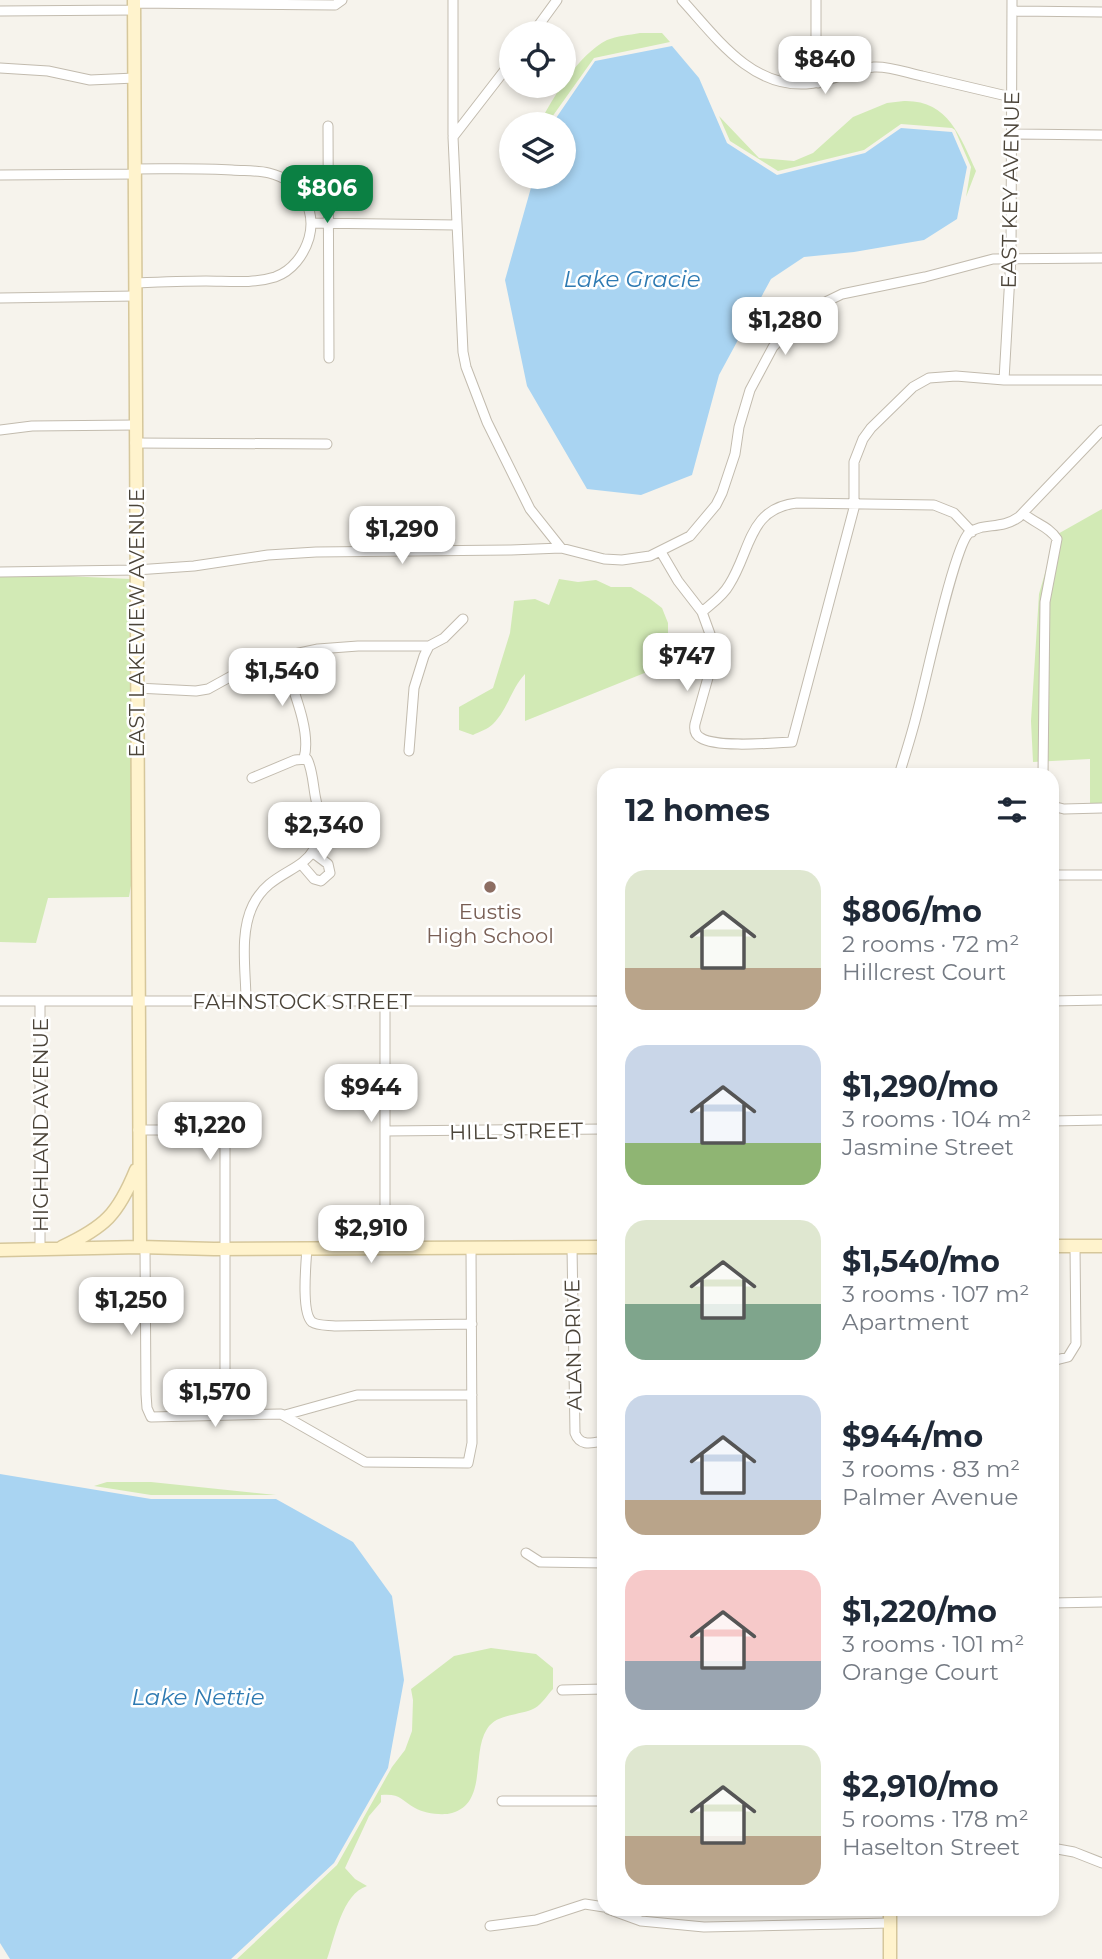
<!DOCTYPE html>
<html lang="en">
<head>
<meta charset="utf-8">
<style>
  :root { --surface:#fff; --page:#f6f6f7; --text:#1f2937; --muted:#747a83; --accent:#0b8043 }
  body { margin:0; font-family:Montserrat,sans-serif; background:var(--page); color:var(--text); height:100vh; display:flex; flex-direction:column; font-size:26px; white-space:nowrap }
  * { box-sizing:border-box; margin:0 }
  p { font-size:23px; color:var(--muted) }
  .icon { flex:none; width:38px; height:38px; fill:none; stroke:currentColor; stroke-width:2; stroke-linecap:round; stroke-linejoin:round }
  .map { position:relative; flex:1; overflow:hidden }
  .drawer { position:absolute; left:597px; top:768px; width:462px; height:1148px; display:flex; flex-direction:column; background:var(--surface); border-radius:21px; box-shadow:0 4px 10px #0003 }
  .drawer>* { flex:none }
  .controls { position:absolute; left:499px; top:21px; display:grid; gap:14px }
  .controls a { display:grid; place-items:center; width:77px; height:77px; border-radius:50%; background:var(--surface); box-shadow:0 4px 10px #0003; font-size:35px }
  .price { position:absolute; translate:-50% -60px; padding:0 16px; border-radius:14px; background:#fff; color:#222; font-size:23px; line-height:46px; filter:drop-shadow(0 2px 4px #0008) }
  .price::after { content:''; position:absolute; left:50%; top:42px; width:21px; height:16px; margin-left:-10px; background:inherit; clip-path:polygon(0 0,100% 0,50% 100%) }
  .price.selected { background:var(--accent); color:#fff }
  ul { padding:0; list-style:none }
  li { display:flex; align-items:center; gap:21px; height:175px; padding:0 28px }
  li span { display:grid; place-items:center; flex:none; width:196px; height:140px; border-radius:21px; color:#555 }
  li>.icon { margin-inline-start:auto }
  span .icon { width:84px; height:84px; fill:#fffc; stroke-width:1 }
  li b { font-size:30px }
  h2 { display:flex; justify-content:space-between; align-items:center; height:84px; padding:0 28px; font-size:30px }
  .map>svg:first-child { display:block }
  .green { fill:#d2eab5 }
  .water { fill:#a9d4f2 }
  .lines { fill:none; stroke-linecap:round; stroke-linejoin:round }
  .street-casing { stroke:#c2bbae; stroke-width:11 }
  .secondary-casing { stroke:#d6c79b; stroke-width:15 }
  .street { stroke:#fff; stroke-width:9 }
  .secondary { stroke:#fff3cd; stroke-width:12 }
  .education-dot { fill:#8d6e63; stroke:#fff; stroke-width:2.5 }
  .labels { text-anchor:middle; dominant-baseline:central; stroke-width:5; stroke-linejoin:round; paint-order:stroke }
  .street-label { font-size:21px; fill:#4b4439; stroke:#fff }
  .education-label { font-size:21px; fill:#785e54; stroke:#fff }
  .water-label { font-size:23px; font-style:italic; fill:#2e7ab2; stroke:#fff }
</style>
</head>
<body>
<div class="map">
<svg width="1102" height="1959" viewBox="0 0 1102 1959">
  <rect width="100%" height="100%" fill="#f6f3ec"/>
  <path class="green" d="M640 33H662L670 42 594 58 547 124H539C554 96 578 55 607 40 617 36 629 35 640 33Z
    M904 101C948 100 960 136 976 171L966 197 971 167 955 130 952 128 901 124 864 150 778 171 730 141 719 116 759 158 794 161 813 153 853 117 887 103Z
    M1102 509V811H1090V759L1033 762 1031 721 1039 594 1056 535Z
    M0 573 131 579 133 874 129 897 48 898 36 943 0 942Z
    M559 579 578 582 596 580 611 587H631L649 598 662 608 668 623V639L674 652 647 672 525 721V674C511 689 508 709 493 724 488 729 479 732 473 735L459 730V707L493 688 510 633 514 601 535 599 549 605Z
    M107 1482H151L276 1495H151L94 1486Z
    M491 1648 536 1654 553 1668V1689C548 1694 542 1704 535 1708 520 1716 497 1713 487 1729 471 1753 488 1803 452 1813 442 1816 423 1813 415 1808 401 1800 400 1793 381 1795V1802L369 1816 345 1868 355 1879 367 1886C342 1894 335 1937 327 1959H237L337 1865 392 1767 405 1750 412 1731 413 1700 411 1689 454 1656Z"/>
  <path class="water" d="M672 46 699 78 727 143 777 175 865 153 901 128 952 132 967 167 957 219 924 240 854 252 804 257 771 279 719 375 692 475 641 495 587 489 527 386 505 280 534 177H564V124H552L595 61Z
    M0 1474 151 1499H276L353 1542 392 1596 404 1680 388 1768 334 1863 231 1959H10L0 1943Z"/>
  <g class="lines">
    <defs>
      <path id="street" d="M682 0C716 37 750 87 806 84 830 83 851 69 874 67 890 66 907 73 922 76 952 83 981 90 1011 97
        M816 0V66L818 83
        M134 3 335 5 342 0
        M0 11 134 10
        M1012 11 1102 12
        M533 33 557 0
        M511 62 453 137 463 352 466 367 487 422 530 509 561 548
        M0 68 48 71 90 80 135 78
        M328 126 329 358
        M1013 134 1102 135
        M453 135V0
        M135 169C168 169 200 168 232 170 244 171 257 170 269 173 299 180 317 209 309 238 304 255 292 271 275 277 253 284 228 281 206 281 182 281 159 282 136 283
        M0 175 136 174
        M312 223 456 225
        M0 298 136 296
        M1004 380 1011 257 1012 0
        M0 430 32 426 135 425
        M135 443 327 444
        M1023 513C1034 523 1050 527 1057 539L1045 602 1043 775
        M661 552 678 581 702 612 710 634 711 660 709 674 695 724C694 730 695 735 701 738 717 748 772 743 792 742L854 508V462L863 439 871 428 913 387 929 378 956 376 1004 380H1102
        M0 572 136 570 194 566 268 555 316 552 511 550 561 548 604 559 622 560 650 556 690 536 716 505 722 493 735 454 739 427 750 390 773 347 805 312 842 294 925 277 993 259 1102 258
        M702 612C711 604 723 596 729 585 751 551 748 508 797 503L934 505 954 513 972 532
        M282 657C291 685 312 731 304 758
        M137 688 196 691 208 689 257 662 318 649 358 646H429
        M409 751 414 688 424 656 429 646 444 638 463 619
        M899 775C905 755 912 734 917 713 925 685 954 546 969 533 983 522 1001 530 1019 517L1102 430
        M1052 806 1064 809 1102 808
        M302 865 314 879 321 881 330 873 328 864 312 852
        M1052 875H1102
        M0 1001H604
        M246 1001C246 971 239 933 253 905 276 858 333 879 316 800 313 787 313 770 307 759L295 760 252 778
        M1052 1001 1102 1000
        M1052 1121 1102 1120
        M138 1130H208L217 1133 225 1142V1414
        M386 1131 604 1129
        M145 1247 146 1394 147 1408 151 1417 281 1414 365 1462 468 1463 472 1443 471 1247
        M572 1247 575 1433C580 1447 592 1443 604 1441
        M307 1248C306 1263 301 1313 312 1322 318 1326 328 1325 335 1326L472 1324
        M385 1248V1000
        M40 1249V1001
        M1052 1361 1068 1357 1076 1344 1075 1246
        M285 1415 357 1395H472
        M1052 1486V1525
        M526 1553 540 1562 604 1563
        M1052 1603 1102 1602
        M562 1690 604 1689
        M502 1801H604
        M1052 1848 1074 1852 1102 1863
        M608 1909 641 1921 704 1927 890 1923
        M490 1926 536 1920 585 1904 604 1907"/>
      <path id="secondary" d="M134 0 140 1247
        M1052 1246H1102
        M62 1247C105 1227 118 1214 136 1170
        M0 1250 140 1247 214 1249 604 1247
        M890 1909V1959"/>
    </defs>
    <use href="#street" class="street-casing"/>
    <use href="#secondary" class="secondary-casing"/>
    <use href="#street" class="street"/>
    <use href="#secondary" class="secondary"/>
  </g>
  <circle class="education-dot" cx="490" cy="887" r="7"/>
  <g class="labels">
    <g class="street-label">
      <text transform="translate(1010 190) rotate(-89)">EAST KEY AVENUE</text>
      <text transform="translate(136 623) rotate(-90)">EAST LAKEVIEW AVENUE</text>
      <text x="302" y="1001">FAHNSTOCK STREET</text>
      <text transform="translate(40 1125) rotate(-90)">HIGHLAND AVENUE</text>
      <text transform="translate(516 1131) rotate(-1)">HILL STREET</text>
      <text transform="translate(573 1345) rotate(-91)">ALAN DRIVE</text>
    </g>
    <g class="education-label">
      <text x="490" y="911">Eustis<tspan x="490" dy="24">High School</tspan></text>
    </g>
    <g class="water-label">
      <text x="632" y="279">Lake Gracie</text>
      <text x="198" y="1697">Lake Nettie</text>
    </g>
  </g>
</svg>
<div class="controls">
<a><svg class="icon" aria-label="locate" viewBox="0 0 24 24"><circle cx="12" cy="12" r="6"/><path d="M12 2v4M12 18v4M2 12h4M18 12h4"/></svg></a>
<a><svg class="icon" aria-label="layers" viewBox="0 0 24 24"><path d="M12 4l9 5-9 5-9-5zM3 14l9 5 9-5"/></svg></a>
</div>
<b class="price" style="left:825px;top:96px">$840</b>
<b class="price selected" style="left:327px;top:225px">$806</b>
<b class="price" style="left:785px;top:357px">$1,280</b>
<b class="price" style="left:402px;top:566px">$1,290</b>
<b class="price" style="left:687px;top:693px">$747</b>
<b class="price" style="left:282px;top:708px">$1,540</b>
<b class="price" style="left:324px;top:862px">$2,340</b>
<b class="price" style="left:371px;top:1124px">$944</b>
<b class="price" style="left:210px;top:1162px">$1,220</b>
<b class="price" style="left:371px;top:1265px">$2,910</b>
<b class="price" style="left:131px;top:1337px">$1,250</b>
<b class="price" style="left:215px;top:1429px">$1,570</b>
<section class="drawer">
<h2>12 homes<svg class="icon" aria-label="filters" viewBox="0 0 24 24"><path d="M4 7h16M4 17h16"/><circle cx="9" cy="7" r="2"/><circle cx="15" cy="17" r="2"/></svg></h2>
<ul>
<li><span style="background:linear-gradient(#dfe7d0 70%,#b9a48a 0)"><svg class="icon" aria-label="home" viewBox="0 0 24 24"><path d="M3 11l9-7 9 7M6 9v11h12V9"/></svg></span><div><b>$806/mo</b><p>2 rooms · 72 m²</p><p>Hillcrest Court</p></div></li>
<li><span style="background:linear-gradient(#c9d6e8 70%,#8fb573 0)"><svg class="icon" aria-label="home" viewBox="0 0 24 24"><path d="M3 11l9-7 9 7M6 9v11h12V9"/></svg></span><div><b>$1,290/mo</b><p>3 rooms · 104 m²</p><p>Jasmine Street</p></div></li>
<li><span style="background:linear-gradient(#dfe7d0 60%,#7fa58c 0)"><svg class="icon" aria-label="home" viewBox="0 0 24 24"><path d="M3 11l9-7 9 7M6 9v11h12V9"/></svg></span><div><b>$1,540/mo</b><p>3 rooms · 107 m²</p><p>Apartment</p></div></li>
<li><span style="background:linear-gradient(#c9d6e8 75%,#b9a48a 0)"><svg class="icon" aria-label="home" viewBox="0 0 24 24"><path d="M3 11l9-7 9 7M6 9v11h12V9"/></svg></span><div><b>$944/mo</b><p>3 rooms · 83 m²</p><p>Palmer Avenue</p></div></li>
<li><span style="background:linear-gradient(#f6c9c9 65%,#9aa5b1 0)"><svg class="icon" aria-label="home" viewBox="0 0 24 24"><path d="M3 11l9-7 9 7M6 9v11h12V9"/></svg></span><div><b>$1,220/mo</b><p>3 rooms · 101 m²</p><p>Orange Court</p></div></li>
<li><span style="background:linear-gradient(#dfe7d0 65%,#b9a48a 0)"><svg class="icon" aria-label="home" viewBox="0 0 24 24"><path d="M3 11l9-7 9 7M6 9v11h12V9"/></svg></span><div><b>$2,910/mo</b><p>5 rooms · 178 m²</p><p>Haselton Street</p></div></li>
</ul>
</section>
</div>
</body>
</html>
